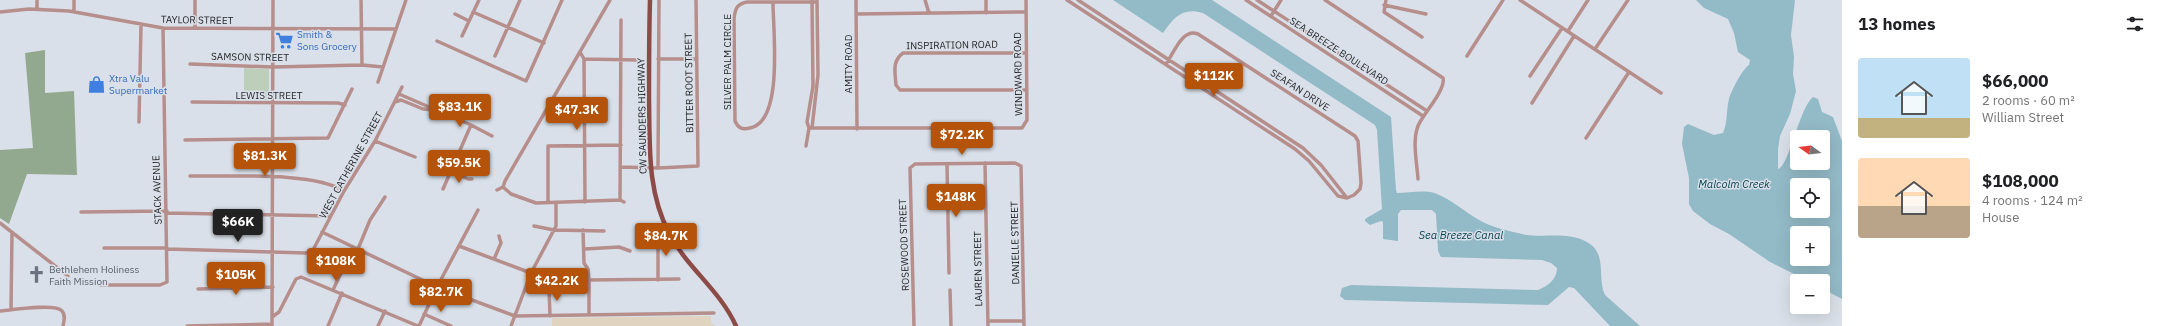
<!DOCTYPE html>
<html lang="en">
<head>
<meta charset="utf-8">
<style>
  :root { --surface:#fff; --page:#f2f2f2; --text:#202124; --muted:#757577; --accent:#b45309 }
  body { margin:0; font-family:"IBM Plex Sans",sans-serif; background:var(--page); color:var(--text); height:100vh; display:flex; flex-direction:column; font-size:15px; white-space:nowrap }
  * { box-sizing:border-box; margin:0 }
  p { font-size:13px; color:var(--muted) }
  .icon { flex:none; width:22px; height:22px; fill:none; stroke:currentColor; stroke-width:2; stroke-linecap:round; stroke-linejoin:round }
  .map { position:relative; flex:1; overflow:hidden }
  .details { display:flex; flex-direction:column; background:var(--surface); width:320px }
  .details>* { flex:none }
  .needle { width:26px; rotate:285deg }
  .buttons { position:absolute; left:1790px; top:130px; display:grid; gap:8px }
  .buttons a { display:grid; place-items:center; width:40px; height:40px; border-radius:4px; background:var(--surface); box-shadow:0 4px 16px #0002; font-size:20px }
  .price { position:absolute; translate:-50% -34px; padding:0 9px; border-radius:4px; background:var(--accent); color:#fff; font-size:13px; line-height:26px; filter:drop-shadow(0 1px 2px #0008) }
  .price::after { content:''; position:absolute; left:50%; top:24px; width:12px; height:9px; margin-left:-6px; background:inherit; clip-path:polygon(0 0,100% 0,50% 100%) }
  .price.on { background:#222; color:#fff }
  ul { padding:0; list-style:none }
  li { display:flex; align-items:center; gap:12px; height:100px; padding:0 16px }
  li span { display:grid; place-items:center; flex:none; width:112px; height:80px; border-radius:4px; color:#555 }
  li>.icon { margin-inline-start:auto }
  span .icon { width:48px; height:48px; fill:#fffc; stroke-width:1 }
  li b { font-size:17px }
  h2 { display:flex; justify-content:space-between; align-items:center; height:48px; padding:0 16px; font-size:17px }
  main { display:flex; flex:1; min-height:0 }
  .map>svg:first-child { display:block }
  .education { fill:#e0d4c0 }
  .green { fill:#bdcfbb }
  .forest { fill:#92a98f }
  .water { fill:#93bac7; fill-rule:evenodd }
  .lines { fill:none; stroke-linecap:round; stroke-linejoin:round }
  .minor { stroke:#b68f8c; stroke-width:3.5 }
  .major { stroke:#8d4b48; stroke-width:4.5 }
  .labels { text-anchor:middle; dominant-baseline:central; stroke-width:3; stroke-linejoin:round; paint-order:stroke }
  .street-label { font-size:10px; fill:#1e2023; stroke:#dae0e9 }
  .shop-label { font-size:10px; fill:#366cbe; stroke:#dae0e9; text-anchor:start }
  .worship-label { font-size:10px; fill:#5b616d; stroke:#dae0e9; text-anchor:start }
  .water-label { font-size:11px; font-style:italic; fill:#013d4b; stroke:#dae0e9 }
</style>
</head>
<body>
<main>
<div class="map">
<svg width="1842" height="326" viewBox="0 0 1842 326">
  <rect width="100%" height="100%" fill="#dae0e9"/>
  <path class="education" d="M711 316V323L715 326H552V318Z"/>
  <path class="green" d="M244 68 269 69V100H244Z"/>
  <path class="forest" d="M45 50V93L74 91 77 175 27 174 9 224 0 218V150L33 148 25 53Z"/>
  <path class="water" d="M1113 0H1212L1391 117 1396 190 1397 193C1409 193 1426 189 1437 194 1452 200 1465 212 1479 220 1491 227 1508 231 1522 234 1545 239 1570 230 1590 244 1607 256 1597 279 1605 295L1640 326H1610L1574 288 1569 287 1548 305 1345 300 1340 296 1342 288 1351 285 1538 290C1548 286 1557 279 1557 268L1551 263 1542 260 1441 257 1438 251 1436 214 1432 210H1401L1398 214V241L1383 239V222L1381 221 1370 225 1365 221V219L1382 209 1377 130 1375 125 1203 13C1183 7 1174 17 1163 33Z
    M1696 0H1795L1791 35 1794 57 1793 74 1796 91 1790 114 1780 136 1778 149V169C1789 167 1799 108 1813 97L1818 99 1822 112 1833 117 1842 141V299L1823 289V281H1808L1770 262 1729 234 1710 224 1693 211 1689 204V178L1682 144 1684 127 1688 124 1714 135 1723 133C1728 122 1726 110 1729 99 1732 89 1742 70 1749 65L1750 60 1738 52 1734 33 1728 19 1704 8ZM1797 137H1823V163H1797ZM1797 185H1823V211H1797ZM1797 233H1823V259H1797Z"/>
  <g class="lines">
    <path class="minor" d="M74 0V12
      M195 0V28
      M361 0 362 65
      M856 0 857 129
      M925 0 929 13
      M1067 0 1295 149 1309 161 1338 196 1347 198 1354 195 1360 189 1361 183 1358 141 1355 136 1198 34C1182 28 1174 53 1166 64
      M1078 0 1303 148 1321 165 1347 198
      M1246 0 1423 116
      M1257 0 1427 111
      M1325 0 1443 78C1446 90 1423 114 1418 126 1412 141 1417 163 1418 179
      M1386 0 1384 12 1422 37
      M1520 0 1661 93
      M773 3C773 30 784 122 750 128 742 130 738 128 735 121L734 19C735 10 736 4 747 2H817
      M1384 5 1426 14
      M37 9V0
      M0 12 29 9 69 11 163 28 396 29
      M473 12 544 43
      M986 13V0
      M455 14 469 21
      M856 14 1025 12
      M1271 16 1281 0
      M1568 31 1588 0
      M462 36 479 0
      M437 41 526 81 562 0
      M1595 49 1628 0
      M580 52 584 59 585 202
      M1026 53H903C892 61 895 72 896 85L900 90H1027
      M495 56 520 0
      M1467 56 1503 0
      M584 59 638 60
      M658 59H697
      M190 64 273 67 362 65 383 67
      M1530 76 1562 28
      M378 82 406 0
      M399 94 471 125 492 136
      M192 102 338 103 345 105
      M395 102 401 100 423 109 434 110
      M1532 103 1574 36
      M139 122 141 25
      M812 128H1022L1027 120 1026 0
      M812 128H809L807 122 813 86 812 1
      M812 128 818 75 817 1
      M1586 138 1629 72
      M185 140 328 138 352 89
      M375 141 415 157
      M806 146 809 128
      M985 163 988 326
      M947 164 949 273
      M620 167 658 168 698 166 696 0
      M658 168 659 0
      M451 171 468 179H472
      M190 176C227 177 314 171 344 191
      M503 187 505 181 610 0
      M503 187 511 194 536 203 620 200 624 202
      M443 189 471 125
      M497 190 503 187
      M620 200 621 20
      M548 203V146L621 145
      M81 212 167 211
      M167 213 330 216
      M0 223 68 276
      M534 226 554 230 604 231
      M583 230 584 263 588 269 589 280
      M322 232 437 287 515 316 714 313
      M658 234V280
      M459 246 531 273
      M104 248H167
      M167 249 306 253 313 250 344 191 375 141 402 87
      M358 249 370 220 385 197
      M585 249 619 247 630 251
      M494 259 501 243 499 236
      M100 285H160L167 282 163 28
      M198 289 273 287
      M549 289 550 316
      M333 290 353 247
      M950 290 951 326
      M11 310 12 233
      M0 311C11 310 56 303 62 311 66 315 64 321 63 326
      M424 314 451 326
      M589 315V280L679 279
      M272 317 279 312 296 279 301 277 418 326
      M988 321H1024
      M187 326 272 324
      M272 326 273 0
      M328 326 342 293
      M378 326 385 311
      M419 326 437 287 478 210
      M511 326 531 273 556 226V203
      M914 326 910 168 915 164 1015 163 1021 166 1024 326"/>
    <path class="major" d="M650 0C649 33 649 67 649 100 650 146 647 191 669 233 687 268 720 290 736 326"/>
  </g>
  <defs>
    <symbol id="supermarket-bare" viewBox="-9 -9 18 18"><path d="M-6-5.5h2.5l.6 2H6L4.5 2H-2.5L-4.4-4H-6ZM-1.5 3.2a1.3 1.3 0 1 0 .1 0ZM3 3.2a1.3 1.3 0 1 0 .1 0Z" fill="#3f7fe0" stroke="#dae0e9" stroke-width="2.5" paint-order="stroke"/></symbol>
    <symbol id="shop-bare" viewBox="-9 -9 18 18"><path d="M-5-2.5h2.3a2.7 3.5 0 0 1 5.4 0H5L5.5 6h-11ZM-1.5-2.5h3a1.5 2.3 0 0 0-3 0Z" fill="#3f7fe0" stroke="#dae0e9" stroke-width="2.5" paint-order="stroke"/></symbol>
    <symbol id="church-bare" viewBox="-9 -9 18 18"><path d="M-1.2-6h2.4v3.5h3.3v2.4h-3.3V6h-2.4V-.1h-3.3v-2.4h3.3Z" fill="#6b7280" stroke="#dae0e9" stroke-width="2.5" paint-order="stroke"/></symbol>
  </defs>
  <g fill-rule="evenodd">
    <use href="#supermarket-bare" x="272" y="28" width="25" height="25"/>
    <use href="#shop-bare" x="84" y="72" width="25" height="25"/>
    <use href="#church-bare" x="24" y="262" width="25" height="25"/>
  </g>
  <g class="labels">
    <g class="street-label">
      <text transform="translate(197 20) rotate(1)">TAYLOR STREET</text>
      <text transform="translate(952 45) rotate(-1)">INSPIRATION ROAD</text>
      <text transform="translate(1339 51) rotate(33)">SEA BREEZE BOULEVARD</text>
      <text transform="translate(250 57) rotate(1)">SAMSON STREET</text>
      <text transform="translate(727 62) rotate(-90)">SILVER PALM CIRCLE</text>
      <text transform="translate(848 64) rotate(-90)">AMITY ROAD</text>
      <text transform="translate(1018 74) rotate(-91)">WINDWARD ROAD</text>
      <text transform="translate(689 83) rotate(-91)">BITTER ROOT STREET</text>
      <text transform="translate(1300 90) rotate(33)">SEAFAN DRIVE</text>
      <text x="269" y="95">LEWIS STREET</text>
      <text transform="translate(642 116) rotate(-91)">CW SAUNDERS HIGHWAY</text>
      <text transform="translate(351 165) rotate(-61)">WEST CATHERINE STREET</text>
      <text transform="translate(157 190) rotate(-92)">STACK AVENUE</text>
      <text transform="translate(1015 243) rotate(-91)">DANIELLE STREET</text>
      <text transform="translate(904 245) rotate(-92)">ROSEWOOD STREET</text>
      <text transform="translate(978 269) rotate(-91)">LAUREN STREET</text>
    </g>
    <g class="shop-label">
      <text x="297" y="34">Smith &amp;<tspan x="297" dy="12">Sons Grocery</tspan></text>
      <text x="109" y="78">Xtra Valu<tspan x="109" dy="12">Supermarket</tspan></text>
    </g>
    <g class="worship-label">
      <text x="49" y="269">Bethlehem Holiness<tspan x="49" dy="12">Faith Mission</tspan></text>
    </g>
    <g class="water-label">
      <text x="1734" y="184">Malcolm Creek</text>
      <text x="1461" y="235">Sea Breeze Canal</text>
    </g>
  </g>
</svg>
<div class="buttons">
<a><svg class="needle" viewBox="-14 -14 28 28"><path d="M0-13l5 13h-10z" fill="#e53935"/><path d="M0 13l5-13h-10z" fill="#757577"/></svg></a>
<a><svg class="icon" aria-label="locate" viewBox="0 0 24 24"><circle cx="12" cy="12" r="6"/><path d="M12 2v4M12 18v4M2 12h4M18 12h4"/></svg></a>
<a>+</a>
<a>−</a>
</div>
<b class="price" style="left:1214px;top:97px">$112K</b>
<b class="price" style="left:460px;top:128px">$83.1K</b>
<b class="price" style="left:577px;top:131px">$47.3K</b>
<b class="price" style="left:962px;top:156px">$72.2K</b>
<b class="price" style="left:265px;top:177px">$81.3K</b>
<b class="price" style="left:459px;top:184px">$59.5K</b>
<b class="price" style="left:956px;top:218px">$148K</b>
<b class="price on" style="left:238px;top:243px">$66K</b>
<b class="price" style="left:666px;top:257px">$84.7K</b>
<b class="price" style="left:336px;top:282px">$108K</b>
<b class="price" style="left:236px;top:296px">$105K</b>
<b class="price" style="left:557px;top:302px">$42.2K</b>
<b class="price" style="left:441px;top:313px">$82.7K</b>
</div>
<section class="details">
<h2>13 homes<svg class="icon" aria-label="filters" viewBox="0 0 24 24"><path d="M4 7h16M4 17h16"/><circle cx="9" cy="7" r="2"/><circle cx="15" cy="17" r="2"/></svg></h2>
<ul>
<li><span style="background:linear-gradient(#bfe0f5 75%,#c2b280 0)"><svg class="icon" aria-label="home" viewBox="0 0 24 24"><path d="M3 11l9-7 9 7M6 9v11h12V9"/></svg></span><div><b>$66,000</b><p>2 rooms · 60 m²</p><p>William Street</p></div></li>
<li><span style="background:linear-gradient(#ffd9b3 60%,#b9a48a 0)"><svg class="icon" aria-label="home" viewBox="0 0 24 24"><path d="M3 11l9-7 9 7M6 9v11h12V9"/></svg></span><div><b>$108,000</b><p>4 rooms · 124 m²</p><p>House</p></div></li>
</ul>
</section>
</main>
</body>
</html>
